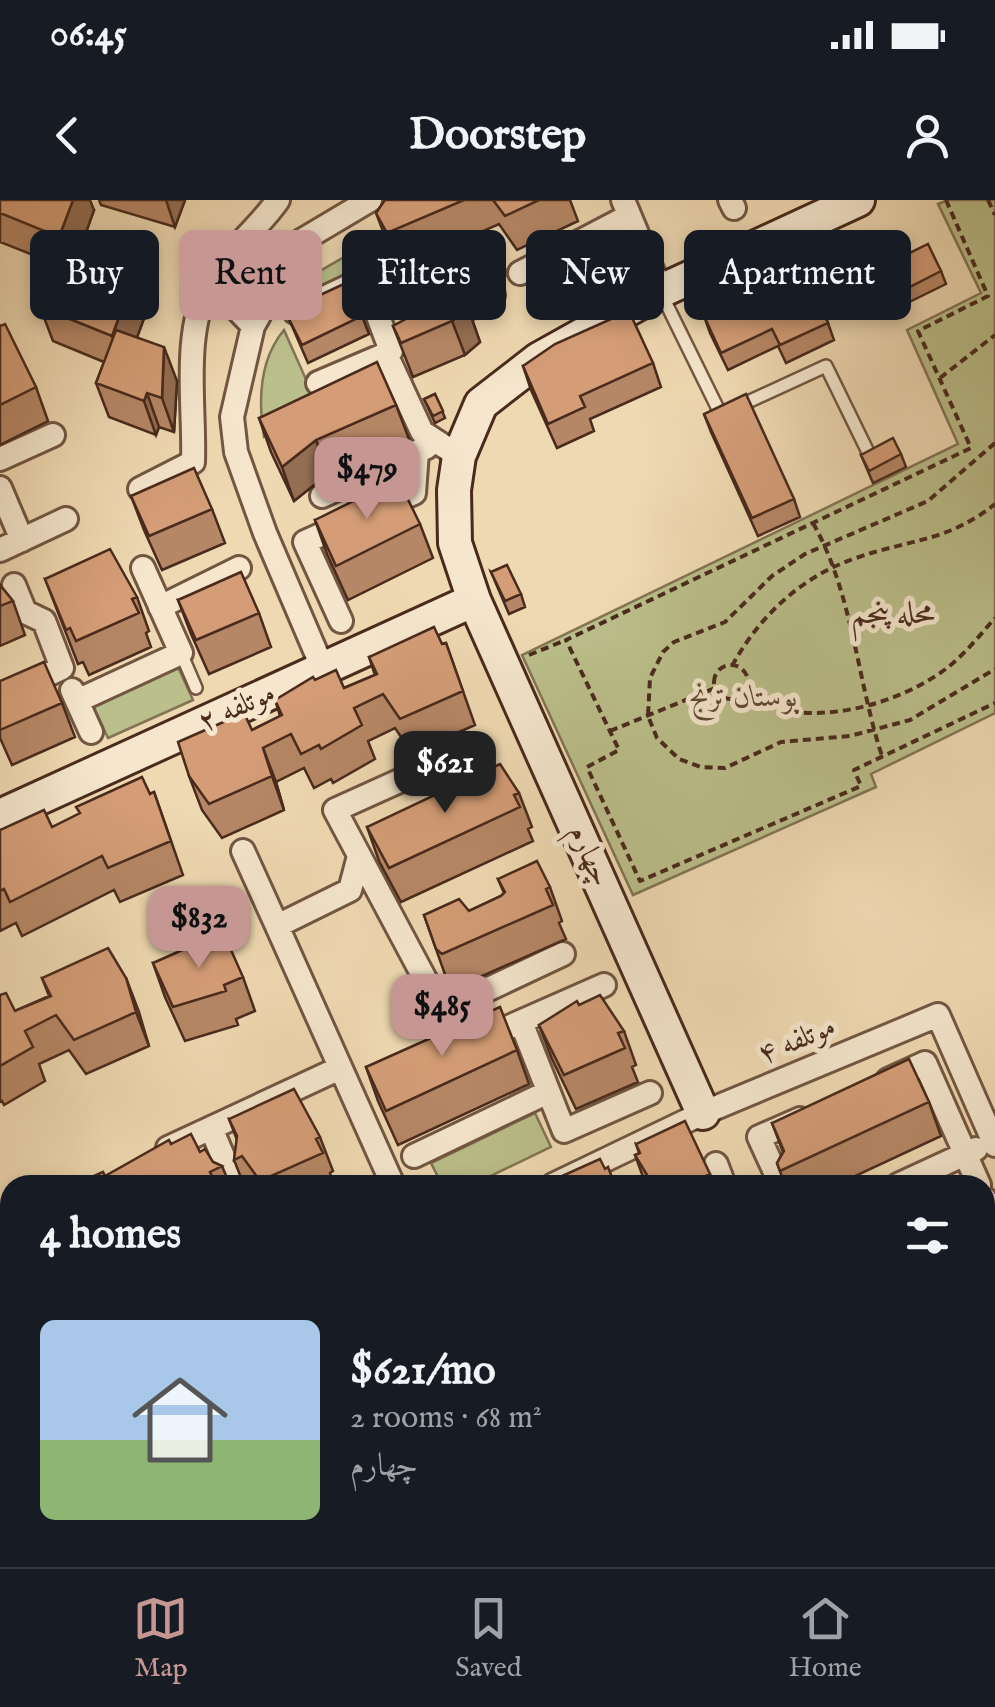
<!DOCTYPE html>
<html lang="en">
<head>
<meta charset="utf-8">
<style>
  :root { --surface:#171b24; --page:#20242c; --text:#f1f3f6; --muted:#9ea1a6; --line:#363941; --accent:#c59692 }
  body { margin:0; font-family:"IM FELL English",Amiri,serif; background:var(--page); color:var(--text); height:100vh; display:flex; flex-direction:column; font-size:38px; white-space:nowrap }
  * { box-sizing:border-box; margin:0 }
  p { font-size:32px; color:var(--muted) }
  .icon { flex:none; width:55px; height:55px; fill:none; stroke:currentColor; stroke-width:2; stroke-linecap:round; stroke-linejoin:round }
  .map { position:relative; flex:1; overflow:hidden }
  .drawer { position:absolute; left:0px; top:975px; width:995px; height:392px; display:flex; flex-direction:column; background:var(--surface); border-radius:30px 30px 0 0; box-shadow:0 5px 15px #0003 }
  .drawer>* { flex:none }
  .hud { position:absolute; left:30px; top:30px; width:935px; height:90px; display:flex; gap:20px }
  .price { position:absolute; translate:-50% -85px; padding:0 22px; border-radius:20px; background:var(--accent); color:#111; font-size:32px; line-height:65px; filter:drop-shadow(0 2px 5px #0008) }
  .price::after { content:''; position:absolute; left:50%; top:60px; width:30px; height:22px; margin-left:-15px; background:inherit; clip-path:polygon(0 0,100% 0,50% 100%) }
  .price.on { background:#222; color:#fff }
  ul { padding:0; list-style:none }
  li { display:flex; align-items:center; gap:30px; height:250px; padding:0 40px }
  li+li { border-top:2px solid var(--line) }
  li span { display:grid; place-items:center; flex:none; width:280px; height:200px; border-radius:15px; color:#555 }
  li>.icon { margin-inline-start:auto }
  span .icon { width:120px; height:120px; fill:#fffc; stroke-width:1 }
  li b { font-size:42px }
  h2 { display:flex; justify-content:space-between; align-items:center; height:120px; padding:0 40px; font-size:42px }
  .chip { padding:0 35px; border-radius:15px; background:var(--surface); box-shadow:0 5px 15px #0003; font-size:35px; line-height:90px }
  .chip.on { background:var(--accent); color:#111 }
  .status { display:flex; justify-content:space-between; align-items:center; height:70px; padding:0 50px; background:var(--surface); direction:ltr }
  .status svg { height:28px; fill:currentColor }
  header { display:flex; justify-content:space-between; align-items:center; height:130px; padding:0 40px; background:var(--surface); font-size:45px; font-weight:800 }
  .tabs { display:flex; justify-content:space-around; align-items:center; height:140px; border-top:2px solid var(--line); background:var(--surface); font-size:28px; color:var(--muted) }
  .tabs a { display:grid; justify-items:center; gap:5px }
  .tabs .on { color:var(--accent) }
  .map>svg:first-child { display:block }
  .green { fill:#bbbf8b; stroke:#827454; stroke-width:2.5 }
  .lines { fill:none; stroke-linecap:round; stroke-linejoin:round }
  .lane-casing { stroke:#725642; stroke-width:16 }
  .street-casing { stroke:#725642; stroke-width:28 }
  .secondary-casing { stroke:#492a1c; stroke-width:38 }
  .primary-casing { stroke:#492a1c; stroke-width:42 }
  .path { stroke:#492a1c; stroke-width:4; stroke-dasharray:8 5; stroke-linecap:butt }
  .lane { stroke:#f5e6cd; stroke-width:11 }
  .street { stroke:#f5e6cd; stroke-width:22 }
  .secondary { stroke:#f5e6cd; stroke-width:32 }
  .primary { stroke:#e8bc79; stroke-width:38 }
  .wall { fill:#b68766; stroke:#492a1c; stroke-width:2.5 }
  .shaded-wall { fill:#946e53; stroke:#492a1c; stroke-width:2.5 }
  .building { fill:#d49d77; stroke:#492a1c; stroke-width:2.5 }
  .labels { text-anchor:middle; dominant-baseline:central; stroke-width:10; stroke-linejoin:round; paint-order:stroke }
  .park-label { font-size:30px; font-style:italic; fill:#604832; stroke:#f5e6cd }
  .street-label { font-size:30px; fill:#492a1c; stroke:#f5e6cd }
  .neighbourhood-label { font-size:32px; fill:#492a1c; stroke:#f5e6cd }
</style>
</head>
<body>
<div class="status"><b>06:45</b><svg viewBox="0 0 49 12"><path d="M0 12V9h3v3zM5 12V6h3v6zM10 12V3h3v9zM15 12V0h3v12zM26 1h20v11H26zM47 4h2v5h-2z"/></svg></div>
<header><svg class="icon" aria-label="back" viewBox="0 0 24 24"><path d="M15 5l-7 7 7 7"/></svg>Doorstep<svg class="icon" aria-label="person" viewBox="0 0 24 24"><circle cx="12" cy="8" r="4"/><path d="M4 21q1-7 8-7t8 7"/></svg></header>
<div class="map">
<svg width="995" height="1367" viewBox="0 0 995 1367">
  <rect width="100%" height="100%" fill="#efd9b2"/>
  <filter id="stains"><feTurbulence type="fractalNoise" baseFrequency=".002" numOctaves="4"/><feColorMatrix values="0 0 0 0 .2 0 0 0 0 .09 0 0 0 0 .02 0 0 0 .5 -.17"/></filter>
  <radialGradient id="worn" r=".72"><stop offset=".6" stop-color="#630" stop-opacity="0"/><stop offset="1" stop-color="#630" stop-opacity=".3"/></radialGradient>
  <path class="green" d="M475 0 508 75 496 81 480 51Z
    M948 0H995V513L871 574 876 587 633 695 522 455 958 244 907 130 981 93 938 4Z
    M382 35 400 78 386 87 376 65 297 104 320 71Z
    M616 57 619 78 572 102 563 82Z
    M284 130 320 211 264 237C258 200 259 160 284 130Z
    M178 467 193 500 108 538 93 506Z
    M535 913 551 947 472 985H442L431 963Z"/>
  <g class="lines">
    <defs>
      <path id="lane" d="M662 95 721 215
        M737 207 826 166 867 250
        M181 453 196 488"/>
      <path id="street" d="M623 0 661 91
        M730 0 734 8
        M520 73 629 16
        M210 81 253 126
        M371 96 468 54
        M295 112 364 79 391 151
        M441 123 493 95
        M318 183 386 154 422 232 459 256
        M0 259 53 235
        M0 288 22 340
        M140 289 193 262C195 206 182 135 209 84 222 57 259 28 278 0
        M322 296 427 247
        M378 309 414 293 417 252
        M0 350 66 319
        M160 407 239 368
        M341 421 305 342 349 322
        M323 469 265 333 236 252 232 217 253 126 301 41 370 0
        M72 490 91 532
        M0 497 62 468 44 421 25 412 14 385
        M77 501 181 453 143 368
        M468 550 335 610 442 811 563 754
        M243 651 277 726
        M359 656 350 690 277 726 393 985
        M521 822 564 931 650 893
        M484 838 604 785
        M888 880 925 863 979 985
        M211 928 235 985
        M168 948 340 868
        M414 956 548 892
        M716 964 724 985
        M553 985 703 913 938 815 995 945
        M781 985 759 937 800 919
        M898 985 976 949
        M985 999 995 1022
        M0 1023 10 1044
        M985 1089 995 1085
        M0 1197 10 1192
        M0 1249 10 1244
        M150 1358 155 1367
        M0 1365 1 1367
        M49 1367 70 1358
        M378 1367 391 1362
        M438 1367 458 1358"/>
      <path id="secondary" d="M0 616 474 400
        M703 913 474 400 455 343 454 290 459 256 481 204 539 159 661 91 858 0"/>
      <path id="primary" d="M985 1176 995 1171
        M985 1255 995 1249
        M653 1367 669 1358
        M788 1367 804 1358"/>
    </defs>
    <use href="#lane" class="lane-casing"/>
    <use href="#street" class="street-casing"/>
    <use href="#secondary" class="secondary-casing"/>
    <use href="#primary" class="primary-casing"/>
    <path class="path" d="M946 0 988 96 918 131 971 248 566 440 619 550 587 567 640 681 861 586 854 570 995 503
      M988 0 995 15
      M940 178 995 135
      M995 243 928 301 805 354 772 376 725 422 674 442 663 452 650 478 648 516 657 538 679 559 701 567 725 568 781 542 850 536 910 520 995 469
      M813 323C853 394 857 480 882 556
      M529 455 566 440
      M714 482a17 17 0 1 1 34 0a17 17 0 1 1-34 0Z
      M732 466C760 415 803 375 859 357 912 339 949 341 995 304
      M742 495C802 531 894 508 947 468 965 454 980 435 995 418
      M610 531 715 488"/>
    <use href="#lane" class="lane"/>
    <use href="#street" class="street"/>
    <use href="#secondary" class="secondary"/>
    <use href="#primary" class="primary"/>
  </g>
  <path class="wall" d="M0 0 94 10 78 55 110 70 146 113 137 137 177 181 174 232 159 227 156 235 109 217 96 183 104 162 53 141 40 107 56 64 0 42Z
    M99 0H185L175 27 101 5Z
    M385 0H570L578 21 517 50 499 24 399 68 389 47 376 13Z
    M800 52 807 69 804 71 828 123 834 140 786 163 778 146 728 170 710 133 704 116 758 91 745 54Z
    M881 67 941 71 946 84 899 107Z
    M294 107 362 116 369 134 308 163 289 119 297 116Z
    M468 108 480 142 465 155 413 177 393 126Z
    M0 126 36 187 48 221 0 245Z
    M653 163 661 187 590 219 594 231 557 248 531 190 523 166Z
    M435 194 445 218 435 223 424 199Z
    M396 205 409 239 328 274 294 301 271 252 259 218Z
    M704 214 794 299 800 317 758 336 711 232Z
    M901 254 906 267 873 283 861 255Z
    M131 296 212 309 225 343 162 370 144 330Z
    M315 320 420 324 433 358 348 400 327 354Z
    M491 372 521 394 525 407 509 414Z
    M45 379 137 397 149 431 146 433 151 447 89 475 83 462 78 464Z
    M0 385 13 401 25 435 0 446Z
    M178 400 259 413 271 447 209 474 191 434Z
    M446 443 475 525 412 553 395 528 368 541 375 559 333 583 331 579 314 588 304 568 276 582 284 610 222 638 202 610 189 576 252 530 280 516 275 500 315 480 344 488 375 475 369 457Z
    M0 481 62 503 75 537 12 565 0 538Z
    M154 592 183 675 120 702 114 690 22 736 16 723 0 731V630L52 627Z
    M519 593 532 627 528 629 533 641 401 702 379 661 367 627Z
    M498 679 550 687 562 721 559 723 566 739 455 788 448 783 424 715 469 711 501 696 504 693Z
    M153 763 243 777 255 811 236 819 238 825 185 841 165 797Z
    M42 778H126L149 846 86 874 69 850 39 864 45 881 4 905 2 901 0 902V795L15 811 49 796Z
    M579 805 624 831 636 865 632 867 638 882 576 909 552 859 539 825Z
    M517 850 529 884 398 945 378 901 366 867Z
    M929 902 941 936 836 985H785L777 963 783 952 772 923Z
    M229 919 320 937 333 971 330 973 334 985H244L234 960 237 940Z
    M171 944 200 952 213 962 222 966 230 985H74L105 976Z
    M636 944 710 974 714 985H646L635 955 639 953Z
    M985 1023 993 1045 985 1049Z
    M10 1101V1180L3 1179 0 1181V1109Z
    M261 1358H348L329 1367H264Z"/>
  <path class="shaded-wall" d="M73 0H90L94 10 72 71 59 37Z
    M166 0H185L175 27Z
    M133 79 146 113 125 170 112 136Z
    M468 108 480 142 465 155 452 121Z
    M164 147 177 181 174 232 162 198Z
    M147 193 159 227 156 235 144 201Z
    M316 240 328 274 294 301 282 267Z
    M263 548 276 582 284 610 272 576Z
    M126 778 139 812 149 846 136 812Z"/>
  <path class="building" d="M0 0H73L59 37 0 13Z
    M385 0H464L387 33 376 13Z
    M493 0H539L505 16Z
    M791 33 800 52 796 54 828 123 780 145 772 129 721 153 704 116 758 91 745 54Z
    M928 44 941 71 894 95 881 67Z
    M61 49 108 66 107 69 133 79 112 136 40 107Z
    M346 83 362 116 302 145 289 119 298 115 294 107Z
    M459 90 468 108 452 121 401 143 393 126Z
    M629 111 653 163 580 196 585 207 548 224 523 166 555 144Z
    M5 124 36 187 0 205V126Z
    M116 130 164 147 162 198 147 193 144 201 96 183Z
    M377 162 396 205 316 240 282 267 259 218Z
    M435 194 443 211 433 216 424 199Z
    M746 194 794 299 752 318 704 214Z
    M893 238 901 254 869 271 861 255Z
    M194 268 212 309 149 336 131 296Z
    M398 279 420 324 336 366 315 320Z
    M110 349 137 397 132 399 139 413 76 441 70 428 66 430 45 379Z
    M507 365 521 394 505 401 491 372Z
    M241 372 259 413 196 440 178 400Z
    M0 385 13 401 0 406Z
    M434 427 442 444 446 443 463 491 400 519 383 494 354 508 362 525 321 549 319 545 301 554 291 534 263 548 272 576 209 604 189 576 178 542 244 513 252 530 282 515 275 500 313 477 315 480 336 470 344 488 377 474 369 457Z
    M44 462 62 503 0 530V481Z
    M500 564 519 593 514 595 520 607 389 668 367 627Z
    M142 577 150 594 154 592 171 641 108 668 102 656 10 702 4 689 0 691V630L44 610 52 627 80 613 76 607Z
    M537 661 550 687 546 689 553 705 442 754 436 749 424 715 459 699 469 711 501 696 505 692 498 679Z
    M223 732 243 777 224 785 226 791 173 807 153 763Z
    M108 748 126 778 136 812 74 840 56 815 25 831 33 847 0 866V795L6 793 15 811 51 796 42 778Z
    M600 795 624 831 618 833 625 848 564 875 539 825 577 801 579 805Z
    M500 807 517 850 386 911 366 867Z
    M909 859 929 902 780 971 777 963 784 951 772 923Z
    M294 889 320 937 316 939 323 953 260 981 242 956 234 960 237 936 229 919Z
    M685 921 710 974 687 985H653L635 955 640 953 636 944Z
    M191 934 200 952 205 949 213 962 222 966 210 972 216 985H74L103 972 105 976 169 940 171 944Z
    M600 959 605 969 608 967 615 985H552L551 981Z
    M953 980 956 985H942Z
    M10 1101V1146L7 1147 0 1146V1109Z
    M10 1248V1294L0 1268V1253Z"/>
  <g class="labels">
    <g class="park-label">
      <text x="744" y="498">بوستان ترنج</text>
    </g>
    <g class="street-label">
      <text transform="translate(237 508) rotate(-24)">موتلفه ۲</text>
      <text transform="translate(589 656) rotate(66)">چهارم</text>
      <text transform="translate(797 841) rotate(-23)">موتلفه ۴</text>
    </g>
    <g class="neighbourhood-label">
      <text x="893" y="414">محله پنجم</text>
    </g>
  </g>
  <rect width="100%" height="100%" filter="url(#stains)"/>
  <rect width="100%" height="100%" fill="url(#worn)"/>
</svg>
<b class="price" style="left:367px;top:322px">$479</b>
<b class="price on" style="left:445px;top:616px">$621</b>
<b class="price" style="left:199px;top:771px">$832</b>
<b class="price" style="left:442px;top:859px">$485</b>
<div class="hud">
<a class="chip">Buy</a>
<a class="chip on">Rent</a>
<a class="chip">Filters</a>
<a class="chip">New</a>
<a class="chip">Apartment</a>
</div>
<section class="drawer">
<h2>4 homes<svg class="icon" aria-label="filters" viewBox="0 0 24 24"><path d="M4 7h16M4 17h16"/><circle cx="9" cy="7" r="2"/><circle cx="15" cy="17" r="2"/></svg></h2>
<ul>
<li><span style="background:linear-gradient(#a9c7e8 60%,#8fb573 0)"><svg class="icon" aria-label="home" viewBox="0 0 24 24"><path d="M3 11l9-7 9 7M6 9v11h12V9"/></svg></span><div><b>$621/mo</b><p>2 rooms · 68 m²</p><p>چهارم</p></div></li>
</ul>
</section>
</div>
<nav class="tabs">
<a class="on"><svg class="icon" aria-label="map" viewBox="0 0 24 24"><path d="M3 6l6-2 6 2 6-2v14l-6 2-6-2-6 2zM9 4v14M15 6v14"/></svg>Map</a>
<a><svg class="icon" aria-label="saved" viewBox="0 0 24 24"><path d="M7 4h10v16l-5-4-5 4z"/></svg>Saved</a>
<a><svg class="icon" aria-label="home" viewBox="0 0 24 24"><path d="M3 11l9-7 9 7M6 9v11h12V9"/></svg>Home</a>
</nav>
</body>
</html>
